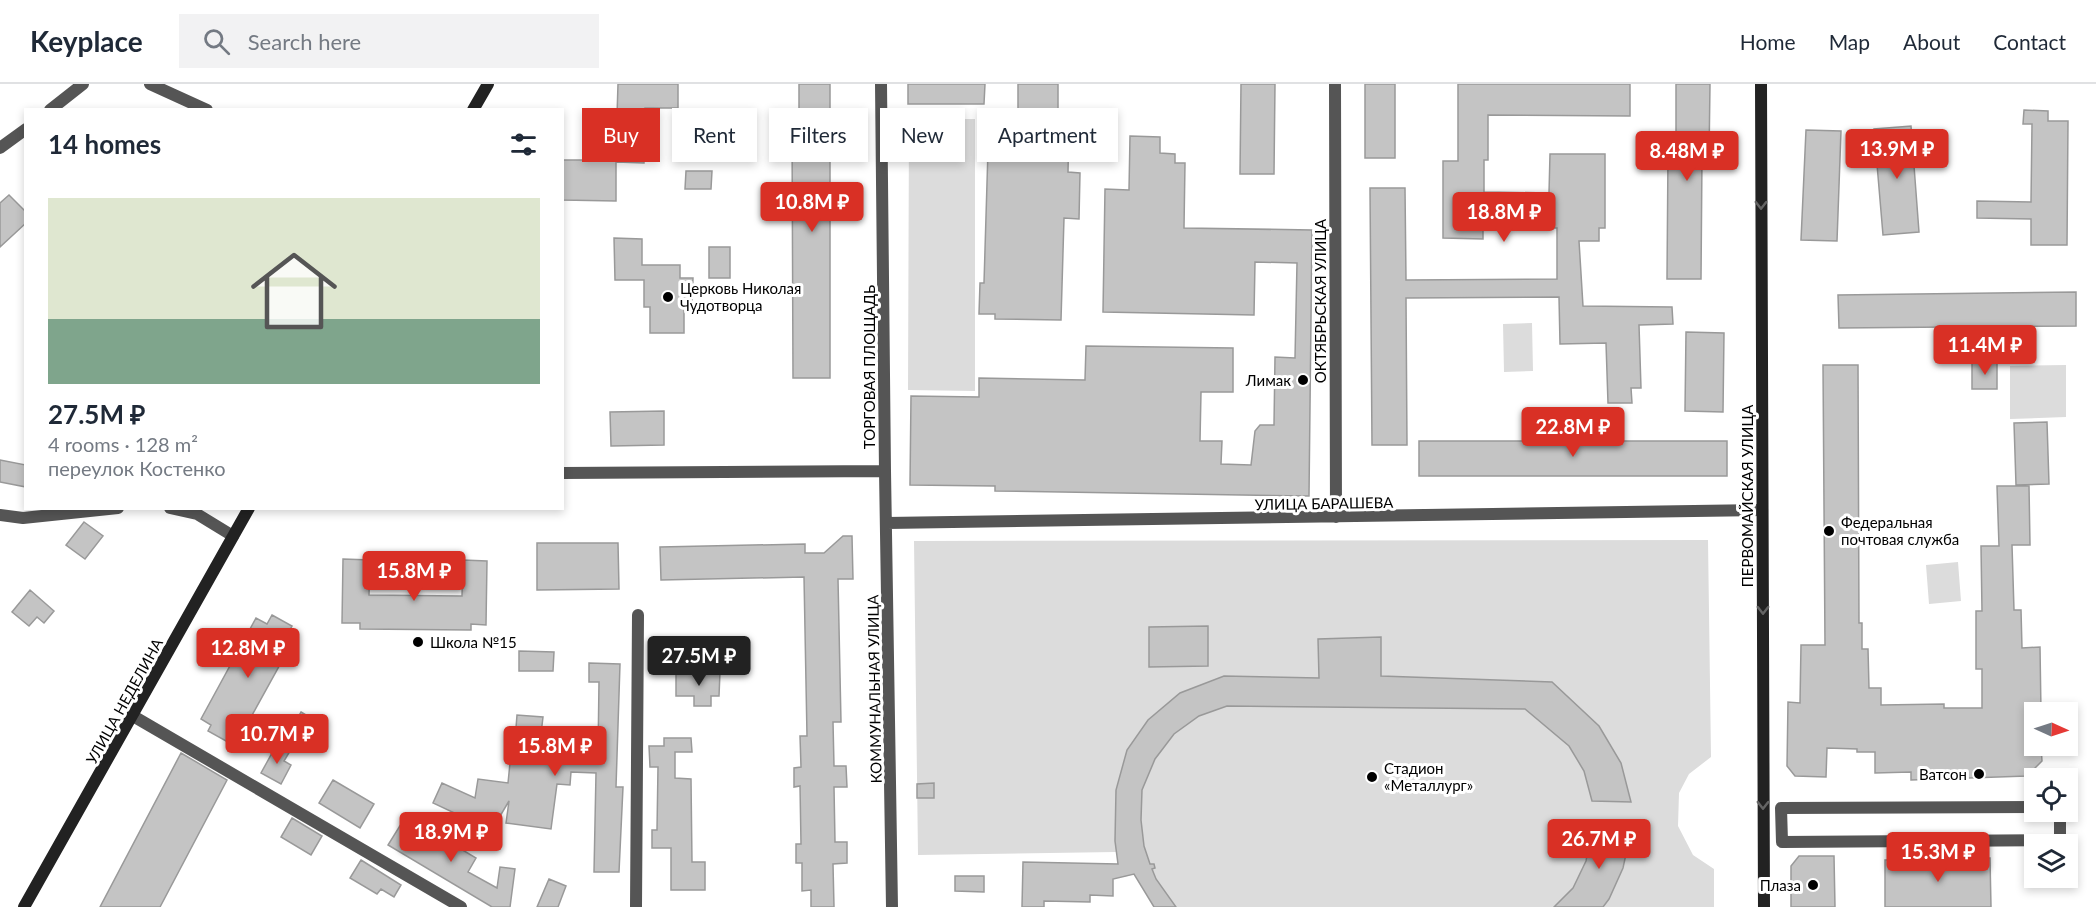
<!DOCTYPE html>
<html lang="en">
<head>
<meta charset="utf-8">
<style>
  :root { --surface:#fff; --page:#f2f2f3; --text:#1f2937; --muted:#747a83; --line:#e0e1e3; --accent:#d93025 }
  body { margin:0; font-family:Lato,sans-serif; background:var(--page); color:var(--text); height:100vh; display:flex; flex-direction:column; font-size:22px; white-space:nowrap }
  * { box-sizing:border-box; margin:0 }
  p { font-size:20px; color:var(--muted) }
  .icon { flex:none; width:33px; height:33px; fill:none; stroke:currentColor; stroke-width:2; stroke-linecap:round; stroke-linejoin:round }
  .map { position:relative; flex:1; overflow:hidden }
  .details { position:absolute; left:24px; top:24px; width:540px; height:402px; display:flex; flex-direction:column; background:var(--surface); border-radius:0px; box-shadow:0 3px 9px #0003 }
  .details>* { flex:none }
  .hud { position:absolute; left:582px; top:24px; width:570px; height:54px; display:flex; gap:12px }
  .needle { width:39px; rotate:93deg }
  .fabs { position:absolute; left:2024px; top:618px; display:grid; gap:12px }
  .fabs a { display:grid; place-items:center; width:54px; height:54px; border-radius:0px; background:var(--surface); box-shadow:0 3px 9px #0003; font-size:30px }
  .price { position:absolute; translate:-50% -51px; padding:0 14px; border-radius:6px; background:var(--accent); color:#fff; font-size:20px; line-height:39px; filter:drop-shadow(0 2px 3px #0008) }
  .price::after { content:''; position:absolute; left:50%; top:36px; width:18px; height:14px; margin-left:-9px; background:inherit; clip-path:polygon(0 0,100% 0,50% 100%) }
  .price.active { background:#222; color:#fff }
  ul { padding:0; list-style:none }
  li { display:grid; align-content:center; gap:12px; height:318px; padding:0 24px }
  li span { display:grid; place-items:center; height:186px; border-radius:0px; color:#555 }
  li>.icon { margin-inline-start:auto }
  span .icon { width:108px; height:108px; fill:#fffc; stroke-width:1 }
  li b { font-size:26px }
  h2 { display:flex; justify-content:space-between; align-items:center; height:72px; padding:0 24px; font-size:26px }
  .chip { padding:0 21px; border-radius:0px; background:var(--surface); box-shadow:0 3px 9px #0003; font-size:21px; line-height:54px }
  .chip.active { background:var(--accent); color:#fff }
  header { display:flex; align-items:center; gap:36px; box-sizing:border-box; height:84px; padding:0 30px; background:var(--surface); border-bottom:2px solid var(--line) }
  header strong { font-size:28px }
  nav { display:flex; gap:33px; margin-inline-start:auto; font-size:21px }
  .search { width:420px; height:54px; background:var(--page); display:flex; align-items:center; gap:15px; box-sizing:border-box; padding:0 21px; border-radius:0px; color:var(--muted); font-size:22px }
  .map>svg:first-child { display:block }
  .park { fill:#dcdcdc }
  .building { fill:#c4c4c4; stroke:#999; stroke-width:1.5 }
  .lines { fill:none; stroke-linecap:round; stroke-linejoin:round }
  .street { stroke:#555; stroke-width:12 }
  .secondary { stroke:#222; stroke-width:12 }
  .oneway { stroke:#646464 }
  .poi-dot { fill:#000; stroke:#fff; stroke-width:2 }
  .labels { text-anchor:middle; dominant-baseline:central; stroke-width:6; stroke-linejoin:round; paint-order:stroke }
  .poi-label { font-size:15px; fill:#000; stroke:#fff; text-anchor:start }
  .street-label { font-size:15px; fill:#000; stroke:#fff }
</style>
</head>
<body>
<header>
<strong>Keyplace</strong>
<div class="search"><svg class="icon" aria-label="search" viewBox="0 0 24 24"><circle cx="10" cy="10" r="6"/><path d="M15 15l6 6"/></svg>Search here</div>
<nav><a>Home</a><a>Map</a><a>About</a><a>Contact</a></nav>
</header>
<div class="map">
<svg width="2096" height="823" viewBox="0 0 2096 823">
  <rect width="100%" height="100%" fill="#fff"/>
  <path class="park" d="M909 35H975V307L908 306Z
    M1532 239 1533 287 1504 288 1503 240Z
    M2066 281V333L2010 335V282Z
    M1708 456 1711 673 1689 690 1679 709 1678 742 1693 771 1714 785V823H1154L1134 790 1124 793 1116 768 918 771 914 457Z
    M1958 478 1961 517 1929 520 1926 481Z"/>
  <path class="building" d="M618 0H678V24H645L644 79 616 78V117L562 116V76H590V31L617 32Z
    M799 0H830V294H793L792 39H799Z
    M908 0H985L984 20H908Z
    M1018 0H1058V37L1069 38 1068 88 1080 89 1079 135 1064 134 1061 236 995 235V230H979L980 199H984L989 33 1018 34Z
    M1241 0H1275L1274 90H1240Z
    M1365 0H1395V74H1365Z
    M1458 0H1630V32L1488 31V76H1484V108L1549 109 1550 70H1605V144H1599V157H1579L1583 222 1672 223 1673 240 1639 241 1641 304H1631L1632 319H1608L1606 259 1560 260 1559 213 1406 214 1407 361H1372L1370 104H1405L1406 196 1557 195V144H1483V155L1443 154V77H1458Z
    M1676 0H1710L1709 73H1702L1701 195H1667L1668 70H1676Z
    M2024 26 2048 27V37H2068L2067 161H2031V135L1977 134V117L2031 118 2032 40H2023Z
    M1911 42 1919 148 1883 151 1874 45Z
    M1806 46 1841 47 1837 157 1801 156Z
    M1130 52 1160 53V69L1175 70V79H1185L1184 144 1312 146 1309 412 995 407V402L910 401 911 312 979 313V294L1085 296 1086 262 1233 264V308H1201L1200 357H1222L1221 380 1251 381 1255 347 1260 341H1274L1275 273 1295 274 1297 179 1255 178 1254 231 1103 228 1105 105 1129 106Z
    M686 87H712L711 105H685Z
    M9 111 26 128V139L0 163V119Z
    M614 154 642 155V181H680V194H693L692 223H684V249H650V223H644V196H615Z
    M709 163H730V194H709Z
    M2076 208V242L1839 244 1838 211Z
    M1686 248 1724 249 1723 328 1685 327Z
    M1972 278H1997V305H1972Z
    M1823 281H1858L1859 539H1862V565H1868L1869 604H1881V621L1944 620V624H1982V585H1976V527H1982L1981 462H1999L1997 402H2029L2030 461H2012L2014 526H2021L2022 564 2040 563 2041 628H2034V662H2041L2042 677 2027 692 1911 696V688L1875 689V668H1857V665L1827 664 1826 693 1795 692 1787 682 1788 618 1800 619 1801 561H1825Z
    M664 327V361L611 362 610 328Z
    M2047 338 2049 400 2016 401 2014 339Z
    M1419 357H1727V392H1419Z
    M0 376 26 381V403L0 398Z
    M84 438 103 452 85 475 66 461Z
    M843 452H852L853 495H838L841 638H833L834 682H846L847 703H834L835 758H847V779L833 780 834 823H811V806L802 807V779H796V760H801L800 702 794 703V684L801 683 800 652H807L804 493 661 496 660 463 805 460V469H824Z
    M537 459H618L619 505 537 506Z
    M343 475 370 476 369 511 462 512 463 476 487 477 486 541 471 540V546L360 545V539H342Z
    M30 506 54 527 44 539 37 533 29 542 12 528Z
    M272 531 292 542 286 553 293 557 235 662 208 647 211 641 201 635 256 534 267 540Z
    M1208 542V582L1149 583V543Z
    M1381 553V592L1552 598 1599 642 1621 679 1631 718 1592 717 1584 687 1569 662 1525 625 1227 622 1199 632 1174 650 1155 675 1142 706 1141 736 1144 762 1150 780H1154L1155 784 1152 785 1156 795 1176 823H1154L1134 790 1113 795V812L1090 811V818L1044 817V823H1022L1023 778 1118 780 1115 757 1116 706 1127 666 1148 636 1180 609 1224 592 1319 594 1318 555Z
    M519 567 554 568 553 587H519Z
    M589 579 620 580 616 703H623L619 788H594L596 689 571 688 570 701 557 700 551 745 506 739 509 717 496 739 465 734 433 719 442 699 475 714 478 695 508 699 511 669H514L517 631 543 633 541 650 563 651 562 668 598 669 599 598H589Z
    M720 588 719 612H711V622H694V612H676V589Z
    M301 628 319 639 310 655 292 644Z
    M664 654H691L692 668H675V694L691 695 692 778H705V806H671V764H652V746H657L658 683H650L649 662H664Z
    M277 660 290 667 284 677 291 681 281 700 261 689Z
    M181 669 227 696 160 823H100Z
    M333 696 374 720 360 744 319 719Z
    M934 699V714H917V700Z
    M406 732 476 774 468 788 497 804 500 783 515 785 510 823H492L388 761Z
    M292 734 322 752 311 771 281 753Z
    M1592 746 1631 747 1623 784 1609 815 1603 823H1554L1573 804 1586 777Z
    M1799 772H1834L1835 823H1791V782Z
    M1990 774 1991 823H1885V776Z
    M361 776 401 801 394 813 381 805 377 810 350 794Z
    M955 792H984V808L955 807Z
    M549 795 566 802 558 823H537Z"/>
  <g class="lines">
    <path class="street" d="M150 0 207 26
      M1335 0 1336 433
      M50 26 83 0
      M0 64 26 45
      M885 387 892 823
      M562 389 885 387 881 0
      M170 424 197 430 233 452
      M0 431 23 434 118 424
      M887 439 1762 426
      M133 632 461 823
      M2034 723 1781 724 1782 758 2060 756V728
      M636 823 638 531"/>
    <path class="secondary" d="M1761 0 1764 823
      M473 26 488 0
      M24 823 249 424"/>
  </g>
  <defs><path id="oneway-chevron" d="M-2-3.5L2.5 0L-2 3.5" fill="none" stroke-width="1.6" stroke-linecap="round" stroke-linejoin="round" transform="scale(1.5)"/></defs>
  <g class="oneway">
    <use href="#oneway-chevron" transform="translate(1761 121) rotate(90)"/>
    <use href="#oneway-chevron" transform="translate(1763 526) rotate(90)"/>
    <use href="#oneway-chevron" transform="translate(1763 721) rotate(90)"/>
  </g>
  <g class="poi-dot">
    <circle cx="668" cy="213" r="6"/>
    <circle cx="1303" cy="296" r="6"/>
    <circle cx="1829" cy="447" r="6"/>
    <circle cx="418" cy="558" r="6"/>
    <circle cx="1979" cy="690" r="6"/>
    <circle cx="1372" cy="693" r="6"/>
    <circle cx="1813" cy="801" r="6"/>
  </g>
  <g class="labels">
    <g class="poi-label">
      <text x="680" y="204">Церковь Николая<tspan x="680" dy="17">Чудотворца</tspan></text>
      <text x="1291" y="296" text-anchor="end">Лимак</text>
      <text x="1841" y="438">Федеральная<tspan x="1841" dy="17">почтовая служба</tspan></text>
      <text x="430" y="558">Школа №15</text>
      <text x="1384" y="684">Стадион<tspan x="1384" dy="17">«Металлург»</tspan></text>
      <text x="1967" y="690" text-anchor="end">Ватсон</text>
      <text x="1801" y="801" text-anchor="end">Плаза</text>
    </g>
    <g class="street-label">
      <text transform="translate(1320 217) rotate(-90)">ОКТЯБРЬСКАЯ УЛИЦА</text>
      <text transform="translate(869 283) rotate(-90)">ТОРГОВАЯ ПЛОЩАДЬ</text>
      <text transform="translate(1747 412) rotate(-90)">ПЕРВОМАЙСКАЯ УЛИЦА</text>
      <text transform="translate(1324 419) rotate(-1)">УЛИЦА БАРАШЕВА</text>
      <text transform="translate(874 605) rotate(-91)">КОММУНАЛЬНАЯ УЛИЦА</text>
      <text transform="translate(124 617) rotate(-61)">УЛИЦА НЕДЕЛИНА</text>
    </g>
  </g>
</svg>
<div class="fabs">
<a><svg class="needle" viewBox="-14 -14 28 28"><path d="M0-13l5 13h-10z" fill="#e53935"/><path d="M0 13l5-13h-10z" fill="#747a83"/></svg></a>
<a><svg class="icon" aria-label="locate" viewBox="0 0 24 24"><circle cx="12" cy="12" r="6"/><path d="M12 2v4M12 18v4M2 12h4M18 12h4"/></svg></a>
<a><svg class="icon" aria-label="layers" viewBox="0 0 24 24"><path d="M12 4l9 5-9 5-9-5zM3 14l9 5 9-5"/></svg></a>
</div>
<b class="price" style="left:1897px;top:96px">13.9M ₽</b>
<b class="price" style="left:1687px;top:98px">8.48M ₽</b>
<b class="price" style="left:812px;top:149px">10.8M ₽</b>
<b class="price" style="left:1504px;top:159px">18.8M ₽</b>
<b class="price" style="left:1985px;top:292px">11.4M ₽</b>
<b class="price" style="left:1573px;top:374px">22.8M ₽</b>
<b class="price" style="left:414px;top:518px">15.8M ₽</b>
<b class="price" style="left:248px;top:595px">12.8M ₽</b>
<b class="price active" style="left:699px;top:603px">27.5M ₽</b>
<b class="price" style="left:277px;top:681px">10.7M ₽</b>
<b class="price" style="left:555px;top:693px">15.8M ₽</b>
<b class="price" style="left:451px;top:779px">18.9M ₽</b>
<b class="price" style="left:1599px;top:786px">26.7M ₽</b>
<b class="price" style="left:1938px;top:799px">15.3M ₽</b>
<div class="hud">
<a class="chip active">Buy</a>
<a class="chip">Rent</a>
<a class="chip">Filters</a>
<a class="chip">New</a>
<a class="chip">Apartment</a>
</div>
<section class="details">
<h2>14 homes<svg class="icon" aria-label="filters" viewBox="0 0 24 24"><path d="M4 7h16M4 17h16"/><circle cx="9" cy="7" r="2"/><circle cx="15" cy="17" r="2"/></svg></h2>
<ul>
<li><span style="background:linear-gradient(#dfe7d0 65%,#7fa58c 0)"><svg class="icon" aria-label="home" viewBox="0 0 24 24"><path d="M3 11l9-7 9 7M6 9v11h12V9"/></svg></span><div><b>27.5M ₽</b><p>4 rooms · 128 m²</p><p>переулок Костенко</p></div></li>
</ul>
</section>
</div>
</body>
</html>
